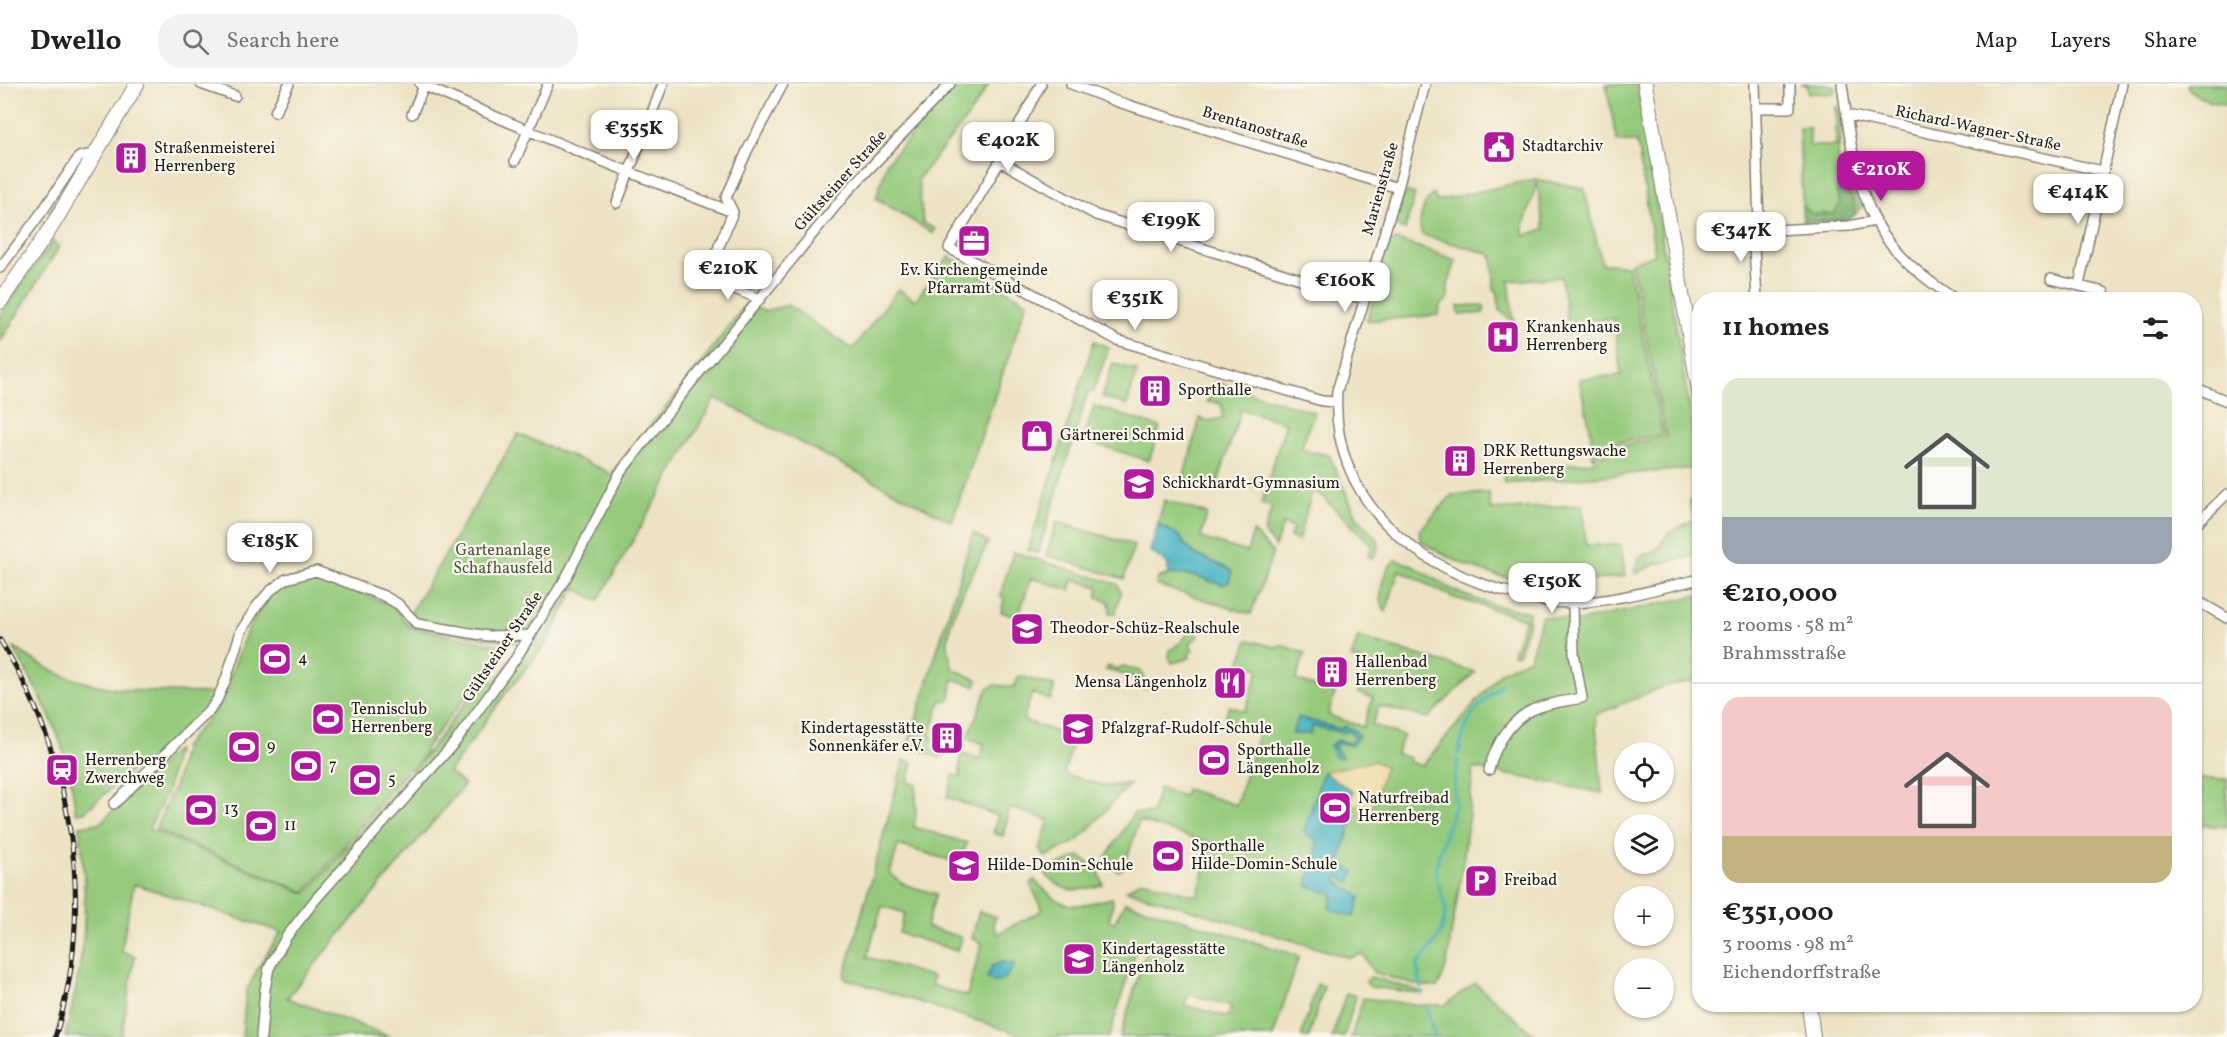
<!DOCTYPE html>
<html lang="en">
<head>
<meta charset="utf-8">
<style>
  :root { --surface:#fff; --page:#f2f2f2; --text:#202124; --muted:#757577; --line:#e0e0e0; --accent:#b5179e }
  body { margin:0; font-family:Vollkorn,serif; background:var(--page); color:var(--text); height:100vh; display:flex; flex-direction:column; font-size:22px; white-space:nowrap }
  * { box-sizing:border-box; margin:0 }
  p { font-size:20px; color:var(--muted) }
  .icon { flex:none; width:33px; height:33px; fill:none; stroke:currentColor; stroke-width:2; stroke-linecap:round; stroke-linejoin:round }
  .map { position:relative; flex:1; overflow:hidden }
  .panel { position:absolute; left:1692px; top:208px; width:510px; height:720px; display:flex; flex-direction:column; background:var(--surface); border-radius:24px; box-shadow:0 2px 4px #0004 }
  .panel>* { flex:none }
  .fabs { position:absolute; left:1614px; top:658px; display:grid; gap:12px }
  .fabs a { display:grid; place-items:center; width:60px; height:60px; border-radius:50%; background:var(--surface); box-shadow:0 2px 4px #0004; font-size:30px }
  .price { position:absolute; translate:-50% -51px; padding:0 14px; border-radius:12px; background:#fff; color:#222; font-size:20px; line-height:39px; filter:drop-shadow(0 2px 3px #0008) }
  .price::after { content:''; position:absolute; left:50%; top:36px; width:18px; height:14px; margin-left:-9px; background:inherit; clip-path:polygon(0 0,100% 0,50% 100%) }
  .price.on { background:var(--accent); color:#fff }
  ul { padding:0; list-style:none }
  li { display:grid; align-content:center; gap:12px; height:318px; padding:0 30px }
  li+li { border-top:2px solid var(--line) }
  li span { display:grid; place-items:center; height:186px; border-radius:18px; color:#555 }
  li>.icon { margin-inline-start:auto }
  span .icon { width:108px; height:108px; fill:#fffc; stroke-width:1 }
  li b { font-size:26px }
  h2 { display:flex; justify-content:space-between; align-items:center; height:72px; padding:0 30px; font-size:26px }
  header { display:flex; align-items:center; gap:36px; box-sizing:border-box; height:84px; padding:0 30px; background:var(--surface); border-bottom:2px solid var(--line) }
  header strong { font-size:28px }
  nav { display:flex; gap:33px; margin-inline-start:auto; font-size:21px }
  .search { width:420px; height:54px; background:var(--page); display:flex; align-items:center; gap:15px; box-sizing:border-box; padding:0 21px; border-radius:24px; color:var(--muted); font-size:22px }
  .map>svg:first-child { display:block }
  .green { fill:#95ca7c; stroke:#58734c; stroke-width:1.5; fill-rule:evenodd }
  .forest { fill:#78ae6c; stroke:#4a6544; stroke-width:1.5 }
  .sand { fill:#eeda9e; stroke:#857b5d; stroke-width:1.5 }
  .water { fill:#46b3c2; stroke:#31686f; stroke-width:1.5 }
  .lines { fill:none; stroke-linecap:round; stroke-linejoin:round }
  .stream { stroke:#46b3c2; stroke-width:3 }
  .street-casing { stroke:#847f70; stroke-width:12 }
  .primary-casing { stroke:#847f70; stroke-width:16 }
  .street { stroke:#fff; stroke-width:9 }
  .primary { stroke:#fff; stroke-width:14 }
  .rail-casing { stroke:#1c1c1c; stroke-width:5 }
  .rail { stroke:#fbf7ec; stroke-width:3; stroke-dasharray:9; stroke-linecap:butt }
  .labels { text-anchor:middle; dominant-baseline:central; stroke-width:4.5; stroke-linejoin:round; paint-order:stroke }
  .street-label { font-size:16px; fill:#1c1c1c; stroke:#fbf7ec }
  .poi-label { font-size:16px; fill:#1c1c1c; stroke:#fbf7ec; text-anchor:start }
  .park-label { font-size:16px; fill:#46593e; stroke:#fbf7ec }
</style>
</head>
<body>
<header>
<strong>Dwello</strong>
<div class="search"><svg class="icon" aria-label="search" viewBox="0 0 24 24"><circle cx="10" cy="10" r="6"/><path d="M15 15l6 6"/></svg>Search here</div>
<nav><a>Map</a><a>Layers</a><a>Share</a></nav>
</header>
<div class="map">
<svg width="2227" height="953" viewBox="0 0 2227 953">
  <rect width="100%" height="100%" fill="#fbf7ec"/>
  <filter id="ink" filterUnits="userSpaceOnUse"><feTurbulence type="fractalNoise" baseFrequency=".0167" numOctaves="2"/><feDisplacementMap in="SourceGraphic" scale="12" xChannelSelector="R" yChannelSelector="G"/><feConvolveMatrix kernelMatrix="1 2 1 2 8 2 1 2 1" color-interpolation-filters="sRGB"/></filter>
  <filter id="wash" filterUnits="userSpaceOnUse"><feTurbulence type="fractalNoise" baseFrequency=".008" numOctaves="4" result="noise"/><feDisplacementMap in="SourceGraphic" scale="24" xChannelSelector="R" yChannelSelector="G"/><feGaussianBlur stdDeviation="1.35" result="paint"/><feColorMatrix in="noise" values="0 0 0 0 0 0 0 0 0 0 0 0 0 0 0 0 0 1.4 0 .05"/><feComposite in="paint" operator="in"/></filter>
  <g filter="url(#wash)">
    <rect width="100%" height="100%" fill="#ede2c3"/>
    <path class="green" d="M958 0H989L970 30 918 95 923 139 935 145 933 150 876 114 887 78Z
      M1606 0H1637L1699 384 1504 400 1503 385 1593 378 1615 363 1666 353 1631 178 1655 171 1637 58H1617Z
      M1800 0 1835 1 1836 10 1808 9V2Z
      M2188 0H2227V21C2211 18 2197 15 2187 2Z
      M1838 22 1841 46 1838 72 1844 92 1861 123C1854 142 1820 137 1803 138L1799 44H1810V62H1836V23Z
      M1535 95 1584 104 1602 180 1628 181 1663 351 1613 359 1593 374 1590 344 1579 295 1621 291 1614 235 1567 236 1561 193 1509 197 1514 238 1500 226 1497 207 1494 206 1493 175 1490 170 1422 151C1417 139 1423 117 1434 110L1436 117ZM1537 98 1544 145 1524 152 1523 145Z
      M1405 107 1415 110 1405 146 1395 142Z
      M1398 156 1456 176 1448 201V215L1440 222 1439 231 1367 237 1389 158Z
      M53 157 59 163 0 258V230Z
      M949 173 1027 218 952 438 715 314 598 517 575 504 547 559 506 609 449 688 464 701 287 914 391 953H242L246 908 260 880 281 848 134 800 121 867 135 872 121 953H65C74 917 82 881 84 844 86 810 83 776 80 742L100 739 176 666 167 708 149 745 306 810 416 684 485 593 494 598 517 568V559L411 542 412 526 518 350 607 387 609 392 688 296 746 220 764 227 788 221 853 265 898 205 915 216Z
      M1482 221 1485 224 1483 229 1459 231 1458 222Z
      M1094 257 1109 264 1093 308H1088L1038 469 1028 466Z
      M1113 279 1137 287 1127 321 1102 313Z
      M1214 298 1314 328 1301 365 1313 369 1314 368 1329 371 1357 433 1378 456 1379 462 1373 474 1368 472 1372 461 1313 404 1298 457 1290 453 1293 444 1283 440 1275 463 1264 449 1272 423 1261 420 1286 339 1241 325 1216 405 1183 395 1200 334 1208 337 1223 334 1221 319 1207 318Z
      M1094 322 1160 343 1149 377 1083 356Z
      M1489 409 1491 426 1582 421 1586 461H1621L1625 492C1547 505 1490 501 1422 458L1419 447 1452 411Z
      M1699 414V471L1656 480 1636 490 1634 486 1639 473 1653 468 1662 460 1668 449 1694 436 1689 416Z
      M1164 416 1207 430 1201 454 1247 468 1253 448 1273 469 1251 530 1156 501 1158 494C1179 485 1203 493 1223 501L1229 485 1197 471 1184 460 1180 452 1158 440Z
      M1057 438 1134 461 1124 495 1046 471Z
      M973 449 988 458C974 491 951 521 948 557 947 566 951 576 953 585L978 596 976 602 953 595 949 617 941 616 930 651 933 654 930 664 947 669 939 674 922 667 907 665Z
      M1013 468 1117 500 1121 508 1115 530H1110L1109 517 1097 514 1099 503 1073 496 1070 506 1031 494 1018 533 1001 528 1004 515 1001 511Z
      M1395 476C1412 478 1436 497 1453 506 1477 518 1503 523 1529 528L1528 541 1518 571 1513 570 1525 535 1452 513 1399 486 1386 528C1376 515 1382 487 1395 476Z
      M314 491 394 522 410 544 505 562 424 666 426 668 412 686 410 684 305 808 155 745 175 701 184 662 219 621 247 547 268 512 287 499Z
      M1699 511V596L1665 602 1595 631 1602 709 1473 684C1469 738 1462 791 1452 845 1449 864 1448 888 1437 903L1414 901 1373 888 1363 870 1350 874 1126 806 1142 796 1197 812 1212 760 1139 737 1124 784 1118 787 1106 773 1134 729H1152L1159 704 1184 712 1186 705 1236 721 1259 648 1224 637 1229 622 1245 627 1259 585 1240 578 1248 556 1275 563 1281 561 1305 569 1296 596 1335 609 1328 631 1363 643 1373 614 1358 609 1367 580 1351 574 1358 553 1475 588 1428 634 1379 622 1372 641 1404 652 1396 670 1410 674 1409 678 1422 682 1502 587 1530 574 1542 532 1580 537Z
      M1193 545 1199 551 1190 560 1193 566 1189 569 1190 574 1172 579 1169 572 1170 566C1180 561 1185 553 1193 545Z
      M13 563C30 574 46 585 65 592 112 610 168 608 218 609L210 621 146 682 142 677 84 728 76 729C73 713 72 697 68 682 57 640 34 601 13 563Z
      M1108 582 1117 585 1123 582 1141 587 1148 604 1145 605 1138 602 1133 593 1106 586Z
      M1019 592 1055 602 1050 616 1032 609 1023 636 1074 654 1064 690 1106 702 1130 700 1079 756 1045 773 1040 765 1049 736 1010 724 1003 752 993 749 998 732 947 713 953 691 960 693V669L980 675 984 660 967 654 988 604 995 601 1014 603Z
      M904 676 913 678 908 698 916 700V728L914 743 967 759 959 779 898 761 890 790 903 800 936 810 926 843 961 853 957 867 899 849 905 829 882 822 867 873 933 893 931 901 967 912 982 859 972 854 979 827 996 833 993 840 997 850 1043 826 1030 800 1034 796C1068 828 1067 824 1112 814L1113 820 1109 836 1114 839 1125 818 1299 872 1273 953H1120L1146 867 1136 865 1109 953H1028L844 894ZM1189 910 1231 922 1228 933 1185 921Z
      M2195 695H2227V743L2195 740Z
      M1080 772 1099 787 1103 801C1078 806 1068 812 1047 792L1046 786Z
      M1371 893 1423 908V910L1371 903 1366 899 1367 896Z
      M1475 899 1537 953H1351L1363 914 1420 921H1445Z
      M1317 900 1324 902 1309 953H1301Z
      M1346 909 1356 912 1344 953H1332Z"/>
    <path class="forest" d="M1840 96 1844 98C1846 112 1859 117 1854 132L1847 136 1803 138 1802 121 1812 130H1834L1840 119 1837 109Z"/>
    <path class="sand" d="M1374 677 1385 682 1373 722 1349 721 1353 708 1323 688Z"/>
    <path class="water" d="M1158 440 1180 452 1184 460 1197 471 1229 485 1232 488 1229 498 1223 501 1195 492 1168 490V480L1150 467Z
      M1298 633 1339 645 1346 642 1355 647 1359 652 1351 662 1340 659 1334 662 1342 673 1336 674 1330 661 1338 656 1351 659 1355 652 1348 647 1344 649 1313 642 1310 650H1292Z
      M1323 688 1353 708 1349 721H1331L1330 726 1353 733 1339 781 1354 787 1350 799 1338 792 1336 796 1360 813 1354 833 1330 825 1333 810 1307 802 1318 758 1304 748Z
      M1002 878 1015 880C1008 891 1000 905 987 894L992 882Z"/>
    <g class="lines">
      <path class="stream" d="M1459 670C1464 633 1476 624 1502 600
        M1421 903 1417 881 1439 853 1444 837 1446 825 1436 792 1438 773 1455 720 1454 700 1458 676
        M1421 908 1422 910
        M1427 924 1434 953"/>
    </g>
  </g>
  <g filter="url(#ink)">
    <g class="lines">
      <defs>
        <path id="street" d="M201 0 235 12
          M420 0C523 45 627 89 733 128
          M1041 0 1000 77 949 164 1117 256 1322 317 1336 318
          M1071 0 1118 18 1398 104
          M1425 0 1398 104 1337 307C1330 417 1418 487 1516 510 1534 515 1555 520 1574 519 1617 517 1659 504 1700 495
          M1755 0 1759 147 1754 163 1757 216
          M1842 0C1848 44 1854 96 1875 136 1892 169 1925 196 1957 216
          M1755 24H1790V0
          M275 28 289 0
          M412 30 425 0
          M1847 31 2103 87
          M515 77 548 0
          M1000 77 1096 131 1364 215
          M617 119 663 0
          M1759 147 1849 142 1875 137
          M0 184 44 125 79 73 87 71 94 73
          M2051 195 2104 208
          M2079 201 2122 0
          M760 215 706 194 733 128 726 114 748 65 783 0
          M2194 303 2227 317
          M2194 442 2227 410
          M2194 515 2227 534
          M1489 686C1495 660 1513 631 1540 623 1554 618 1568 617 1582 614L1574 569 1573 519
          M114 720 210 626 217 616 226 595 241 547 257 522 270 507 286 495 316 487 384 512 398 520 417 540 488 552 531 551
          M261 953 265 905 269 884 287 852 315 816 456 657 516 574 567 492 620 389 694 295 848 107 950 0"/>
        <path id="primary" d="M1645 0 1700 312
          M0 218 52 142 137 0
          M1809 921 1813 953"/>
      </defs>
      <use href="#street" class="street-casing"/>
      <use href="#primary" class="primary-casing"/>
      <use href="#street" class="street"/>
      <use href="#primary" class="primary"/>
      <defs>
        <path id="rail" d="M0 556C72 671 97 822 55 953"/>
      </defs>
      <use href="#rail" class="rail-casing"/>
      <use href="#rail" class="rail"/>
    </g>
  </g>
  <defs>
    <symbol id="civic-square" viewBox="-11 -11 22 22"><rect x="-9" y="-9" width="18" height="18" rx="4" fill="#b5179e" stroke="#fbf7ec"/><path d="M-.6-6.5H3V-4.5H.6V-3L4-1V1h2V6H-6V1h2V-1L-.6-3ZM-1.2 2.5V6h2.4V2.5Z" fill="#fff"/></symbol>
    <symbol id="building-square" viewBox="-11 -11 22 22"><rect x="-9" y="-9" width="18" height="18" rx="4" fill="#b5179e" stroke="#fbf7ec"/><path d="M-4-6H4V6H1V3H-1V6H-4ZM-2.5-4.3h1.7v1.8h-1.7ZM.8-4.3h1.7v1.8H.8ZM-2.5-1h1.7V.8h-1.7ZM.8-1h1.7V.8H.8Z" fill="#fff"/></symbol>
    <symbol id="office-square" viewBox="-11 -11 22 22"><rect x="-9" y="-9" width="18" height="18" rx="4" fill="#b5179e" stroke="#fbf7ec"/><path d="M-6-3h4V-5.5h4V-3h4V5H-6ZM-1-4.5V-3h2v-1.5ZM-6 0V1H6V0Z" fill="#fff"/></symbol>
    <symbol id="hospital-square" viewBox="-11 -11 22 22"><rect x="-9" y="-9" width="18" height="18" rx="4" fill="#b5179e" stroke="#fbf7ec"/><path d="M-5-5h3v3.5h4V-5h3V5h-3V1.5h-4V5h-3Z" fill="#fff"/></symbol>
    <symbol id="shop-square" viewBox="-11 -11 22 22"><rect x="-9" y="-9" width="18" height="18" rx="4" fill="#b5179e" stroke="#fbf7ec"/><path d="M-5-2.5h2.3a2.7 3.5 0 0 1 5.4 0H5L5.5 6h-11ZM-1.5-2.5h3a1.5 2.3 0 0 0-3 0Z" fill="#fff"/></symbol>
    <symbol id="school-square" viewBox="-11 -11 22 22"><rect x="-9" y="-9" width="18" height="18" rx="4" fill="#b5179e" stroke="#fbf7ec"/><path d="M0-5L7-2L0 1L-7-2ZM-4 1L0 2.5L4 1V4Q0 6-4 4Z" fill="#fff"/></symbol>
    <symbol id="stadium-square" viewBox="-11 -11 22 22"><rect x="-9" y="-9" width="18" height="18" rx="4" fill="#b5179e" stroke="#fbf7ec"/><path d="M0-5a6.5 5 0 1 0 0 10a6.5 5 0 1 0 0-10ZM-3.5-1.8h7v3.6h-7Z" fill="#fff"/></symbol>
    <symbol id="restaurant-square" viewBox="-11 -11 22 22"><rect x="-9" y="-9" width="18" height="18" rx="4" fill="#b5179e" stroke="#fbf7ec"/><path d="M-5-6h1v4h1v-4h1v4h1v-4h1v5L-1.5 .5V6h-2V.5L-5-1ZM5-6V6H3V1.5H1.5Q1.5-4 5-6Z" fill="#fff"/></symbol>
    <symbol id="station-square" viewBox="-11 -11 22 22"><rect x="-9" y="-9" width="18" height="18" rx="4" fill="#b5179e" stroke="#fbf7ec"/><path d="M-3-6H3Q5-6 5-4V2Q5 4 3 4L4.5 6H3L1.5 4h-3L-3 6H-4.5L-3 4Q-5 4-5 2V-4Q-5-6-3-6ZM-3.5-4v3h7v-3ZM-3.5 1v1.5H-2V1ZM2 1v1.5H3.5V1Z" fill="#fff"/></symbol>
    <symbol id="parking-square" viewBox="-11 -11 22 22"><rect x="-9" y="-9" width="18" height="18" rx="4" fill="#b5179e" stroke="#fbf7ec"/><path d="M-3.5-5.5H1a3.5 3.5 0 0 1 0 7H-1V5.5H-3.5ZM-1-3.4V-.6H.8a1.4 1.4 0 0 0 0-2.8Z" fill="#fff"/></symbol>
  </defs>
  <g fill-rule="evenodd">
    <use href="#civic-square" x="1480" y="44" width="38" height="38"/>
    <use href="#building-square" x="112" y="55" width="38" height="38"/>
    <use href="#office-square" x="955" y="138" width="38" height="38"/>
    <use href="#hospital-square" x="1484" y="234" width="38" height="38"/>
    <use href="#building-square" x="1136" y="288" width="38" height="38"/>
    <use href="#shop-square" x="1018" y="333" width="38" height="38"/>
    <use href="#building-square" x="1441" y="358" width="38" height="38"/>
    <use href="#school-square" x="1120" y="381" width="38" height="38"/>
    <use href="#school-square" x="1008" y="526" width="38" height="38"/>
    <use href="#stadium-square" x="256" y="556" width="38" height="38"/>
    <use href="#building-square" x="1313" y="569" width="38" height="38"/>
    <use href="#restaurant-square" x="1211" y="580" width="38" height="38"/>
    <use href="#stadium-square" x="309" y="616" width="38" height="38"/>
    <use href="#school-square" x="1059" y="626" width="38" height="38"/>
    <use href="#building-square" x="928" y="635" width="38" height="38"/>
    <use href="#stadium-square" x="225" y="644" width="38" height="38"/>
    <use href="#stadium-square" x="1195" y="657" width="38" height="38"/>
    <use href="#stadium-square" x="287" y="663" width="38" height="38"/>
    <use href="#station-square" x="43" y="667" width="38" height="38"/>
    <use href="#stadium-square" x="346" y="677" width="38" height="38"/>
    <use href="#stadium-square" x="1316" y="705" width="38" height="38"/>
    <use href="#stadium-square" x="182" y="707" width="38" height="38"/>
    <use href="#stadium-square" x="242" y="723" width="38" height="38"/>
    <use href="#stadium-square" x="1149" y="753" width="38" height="38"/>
    <use href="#school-square" x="945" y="763" width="38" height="38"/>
    <use href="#parking-square" x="1462" y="778" width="38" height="38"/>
    <use href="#school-square" x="1060" y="856" width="38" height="38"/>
  </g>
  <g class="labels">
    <g class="street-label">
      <text transform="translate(1255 44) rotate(17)">Brentanostraße</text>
      <text transform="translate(1978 45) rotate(12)">Richard-Wagner-Straße</text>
      <text transform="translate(841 97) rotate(-48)">Gültsteiner Straße</text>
      <text transform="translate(1381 105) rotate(-74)">Marienstraße</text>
      <text transform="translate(503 563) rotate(-56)">Gültsteiner Straße</text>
    </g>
    <g class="poi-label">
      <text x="1522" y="63">Stadtarchiv</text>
      <text x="154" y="65">Straßenmeisterei<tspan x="154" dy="18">Herrenberg</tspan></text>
      <text x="974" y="187" text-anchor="middle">Ev. Kirchengemeinde<tspan x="974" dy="18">Pfarramt Süd</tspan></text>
      <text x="1526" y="244">Krankenhaus<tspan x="1526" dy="18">Herrenberg</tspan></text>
      <text x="1178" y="307">Sporthalle</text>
      <text x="1060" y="352">Gärtnerei Schmid</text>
      <text x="1483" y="368">DRK Rettungswache<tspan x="1483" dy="18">Herrenberg</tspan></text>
      <text x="1162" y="400">Schickhardt-Gymnasium</text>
      <text x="1050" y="545">Theodor-Schüz-Realschule</text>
      <text x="298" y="575">4</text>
      <text x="1355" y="579">Hallenbad<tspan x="1355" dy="18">Herrenberg</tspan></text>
      <text x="1207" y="599" text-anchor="end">Mensa Längenholz</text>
      <text x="351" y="626">Tennisclub<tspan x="351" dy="18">Herrenberg</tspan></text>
      <text x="924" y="645" text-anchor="end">Kindertagesstätte<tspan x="924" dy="18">Sonnenkäfer e.V.</tspan></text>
      <text x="1101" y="645">Pfalzgraf-Rudolf-Schule</text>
      <text x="267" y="663">9</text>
      <text x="1237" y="667">Sporthalle<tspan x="1237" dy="18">Längenholz</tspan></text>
      <text x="85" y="677">Herrenberg<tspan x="85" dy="18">Zwerchweg</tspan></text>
      <text x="329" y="682">7</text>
      <text x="388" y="696">5</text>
      <text x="1358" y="715">Naturfreibad<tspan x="1358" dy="18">Herrenberg</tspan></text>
      <text x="224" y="726">13</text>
      <text x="284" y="742">11</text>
      <text x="1191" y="763">Sporthalle<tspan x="1191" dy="18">Hilde-Domin-Schule</tspan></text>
      <text x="987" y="782">Hilde-Domin-Schule</text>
      <text x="1504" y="797">Freibad</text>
      <text x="1102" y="866">Kindertagesstätte<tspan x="1102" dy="18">Längenholz</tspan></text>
    </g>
    <g class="park-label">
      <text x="503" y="467">Gartenanlage<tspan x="503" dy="18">Schafhausfeld</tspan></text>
    </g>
  </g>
</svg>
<div class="fabs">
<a><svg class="icon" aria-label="locate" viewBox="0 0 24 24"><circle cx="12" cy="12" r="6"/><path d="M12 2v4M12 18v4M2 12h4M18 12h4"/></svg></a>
<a><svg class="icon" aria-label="layers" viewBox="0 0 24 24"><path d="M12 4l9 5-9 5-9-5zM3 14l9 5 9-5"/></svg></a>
<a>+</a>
<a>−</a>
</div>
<b class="price" style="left:634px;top:77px">€355K</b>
<b class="price" style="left:1008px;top:89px">€402K</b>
<b class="price on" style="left:1881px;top:118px">€210K</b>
<b class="price" style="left:2078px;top:141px">€414K</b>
<b class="price" style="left:1171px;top:169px">€199K</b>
<b class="price" style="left:1741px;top:179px">€347K</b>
<b class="price" style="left:728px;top:217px">€210K</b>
<b class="price" style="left:1345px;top:229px">€160K</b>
<b class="price" style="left:1135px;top:247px">€351K</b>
<b class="price" style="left:270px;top:490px">€185K</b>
<b class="price" style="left:1552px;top:530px">€150K</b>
<section class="panel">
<h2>11 homes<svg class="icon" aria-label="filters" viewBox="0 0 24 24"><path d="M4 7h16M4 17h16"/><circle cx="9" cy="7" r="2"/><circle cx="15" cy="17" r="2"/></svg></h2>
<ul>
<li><span style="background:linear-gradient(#dfe7d0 75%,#9aa5b1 0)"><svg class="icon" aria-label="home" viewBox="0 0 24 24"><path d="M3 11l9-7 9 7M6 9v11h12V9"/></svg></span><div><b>€210,000</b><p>2 rooms · 58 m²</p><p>Brahmsstraße</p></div></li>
<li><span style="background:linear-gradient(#f6c9c9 75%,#c2b280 0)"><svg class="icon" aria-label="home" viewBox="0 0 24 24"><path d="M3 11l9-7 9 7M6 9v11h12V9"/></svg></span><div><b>€351,000</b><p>3 rooms · 98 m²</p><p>Eichendorffstraße</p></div></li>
</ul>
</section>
</div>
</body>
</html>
